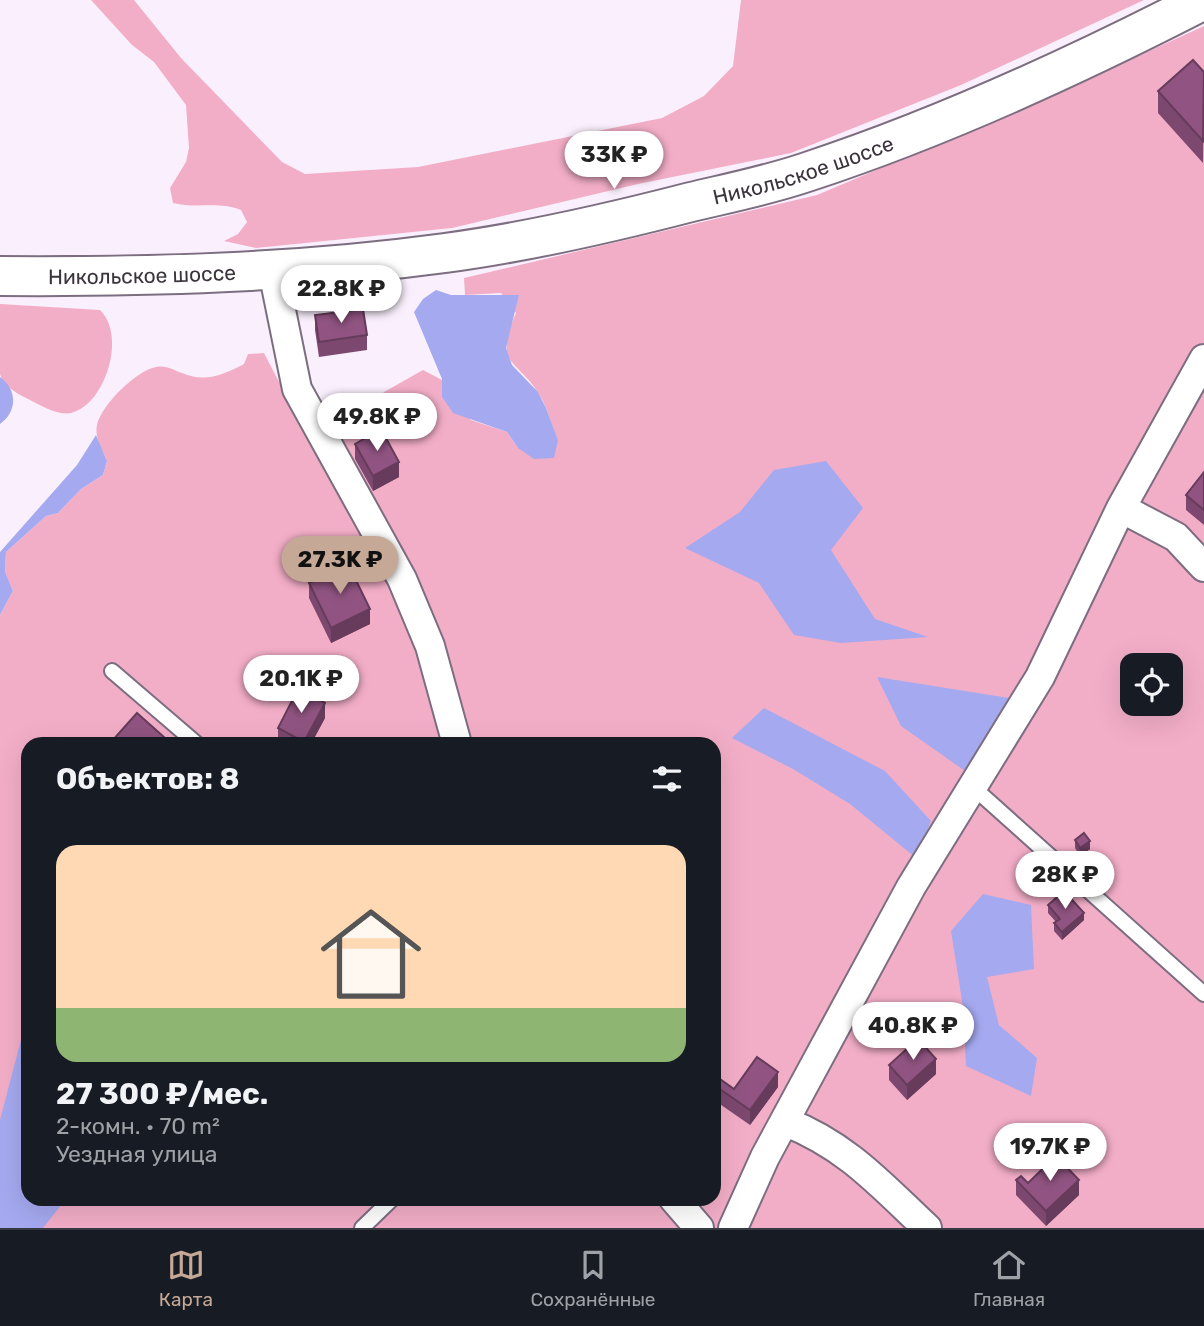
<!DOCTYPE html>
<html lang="ru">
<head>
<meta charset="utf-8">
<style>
  :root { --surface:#171b24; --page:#20242c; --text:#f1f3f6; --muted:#9ea1a6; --line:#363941; --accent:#c5a896 }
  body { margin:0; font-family:Rubik,sans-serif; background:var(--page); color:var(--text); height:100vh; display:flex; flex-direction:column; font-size:26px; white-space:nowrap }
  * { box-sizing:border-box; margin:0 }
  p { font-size:23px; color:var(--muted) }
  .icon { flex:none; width:38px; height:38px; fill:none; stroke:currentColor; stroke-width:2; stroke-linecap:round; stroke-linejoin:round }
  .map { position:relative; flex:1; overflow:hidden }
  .sheet { position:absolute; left:21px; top:737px; width:700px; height:469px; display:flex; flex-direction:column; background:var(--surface); border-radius:21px; box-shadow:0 7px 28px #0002 }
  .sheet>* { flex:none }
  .tools { position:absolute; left:1120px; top:653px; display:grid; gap:14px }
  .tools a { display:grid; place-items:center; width:63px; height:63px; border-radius:14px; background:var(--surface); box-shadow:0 7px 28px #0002; font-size:35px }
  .price { position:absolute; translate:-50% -60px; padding:0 16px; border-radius:24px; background:#fff; color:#222; font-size:23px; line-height:46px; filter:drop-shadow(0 2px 4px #0008) }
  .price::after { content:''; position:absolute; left:50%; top:42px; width:21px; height:16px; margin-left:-10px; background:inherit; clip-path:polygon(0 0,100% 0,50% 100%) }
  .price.selected { background:var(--accent); color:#111 }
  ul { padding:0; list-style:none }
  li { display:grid; align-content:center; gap:14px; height:371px; padding:0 35px }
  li+li { border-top:2px solid var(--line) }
  li span { display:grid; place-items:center; height:217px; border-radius:21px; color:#555 }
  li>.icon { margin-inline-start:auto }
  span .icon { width:126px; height:126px; fill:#fffc; stroke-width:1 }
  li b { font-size:30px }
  h2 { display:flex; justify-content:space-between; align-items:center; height:84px; padding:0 35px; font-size:30px }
  .dock { display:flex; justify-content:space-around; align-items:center; height:98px; border-top:2px solid var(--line); background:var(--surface); font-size:19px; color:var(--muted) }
  .dock a { display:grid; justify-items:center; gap:4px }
  .dock .selected { color:var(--accent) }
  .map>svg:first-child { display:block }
  .green { fill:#f3aec7; fill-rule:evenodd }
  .water { fill:#a5a9f0 }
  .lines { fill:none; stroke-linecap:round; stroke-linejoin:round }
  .lane-casing { stroke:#7c6e80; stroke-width:18 }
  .street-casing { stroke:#7c6e80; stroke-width:32 }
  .secondary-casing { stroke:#7c6e80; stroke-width:42 }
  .lane { stroke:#fff; stroke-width:14 }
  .street { stroke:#fff; stroke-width:28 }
  .secondary { stroke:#fff; stroke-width:38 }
  .wall { fill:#7d4870 }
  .shaded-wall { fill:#663b5b }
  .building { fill:#915482; stroke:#663b5b; stroke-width:2 }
  .labels { text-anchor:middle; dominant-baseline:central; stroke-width:7; stroke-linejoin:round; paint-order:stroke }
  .street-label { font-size:21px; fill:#3b343c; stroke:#faf0fd }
</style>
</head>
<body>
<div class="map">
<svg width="1204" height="1228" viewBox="0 0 1204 1228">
  <rect width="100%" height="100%" fill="#faf0fd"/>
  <path class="green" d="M91 0H134L181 58 282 162 305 174 418 167 662 118 704 96 733 66 741 0H1144L961 85 791 153 638 184 452 228 256 248 224 241 238 234 247 222 241 210C218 201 197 209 173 203L170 188 186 162 189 148 186 105 154 62 132 45Z
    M1204 26V1228H0V615L13 591 5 573 6 552 46 516 58 513 81 489 103 475 107 461C103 450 94 438 97 425 101 405 137 370 156 367 167 365 173 370 182 373 205 383 223 375 244 364L248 354 264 353 317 455 360 425 384 392 423 370 442 380V397L471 420 507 432 518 448 558 440C551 425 548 408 539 394 516 357 493 367 516 313L501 293 465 295 464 278 817 195 1044 99ZM1132 665H1171V704H1132ZM28 744H714V1199H28Z
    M0 304 100 310C127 336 105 405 71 413 56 416 39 404 26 398 16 393 2 385 0 374 0 352 0 326 0 304Z"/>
  <path class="water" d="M436 290 451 295H519L506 348 512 365 538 392 546 408 558 440 554 458 534 459 518 448 507 432 453 413 442 397V379L414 312 423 299Z
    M0 377C18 390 17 412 0 424Z
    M96 435 107 461 103 475 81 489 58 513 46 516 6 552 5 572 13 591 0 615V552L77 465Z
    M826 461 863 508 831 550 875 619 928 637 841 643 794 635 759 583 685 548 740 512 774 470Z
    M877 677 1009 698 965 771 901 726Z
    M764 708 885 771 931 821 916 858 850 804 793 769 732 738Z
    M983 894 1031 905 1034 969 987 977 999 1025 1037 1058 1031 1096 966 1066 963 1007 951 931Z
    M23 1032H28V1199H66L43 1228H0V1120Z"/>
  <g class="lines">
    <defs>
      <path id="lane" d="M112 671 197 744
        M974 788 1204 994
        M362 1228 392 1199"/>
      <path id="street" d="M273 271 297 389 402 579 430 646 457 744
        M1121 508 1176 537 1204 567
        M786 1122C847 1146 880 1184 927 1228
        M674 1199 699 1228
        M733 1228 765 1157 911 887 1040 677 1121 508 1204 359"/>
      <g id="secondary">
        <path id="s1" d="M0 276C149 277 297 273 445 253 528 242 610 223 691 202 729 193 769 185 807 172 944 127 1076 66 1204 0"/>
      </g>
    </defs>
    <use href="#lane" class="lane-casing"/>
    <use href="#street" class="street-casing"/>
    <use href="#secondary" class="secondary-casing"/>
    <use href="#lane" class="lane"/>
    <use href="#street" class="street"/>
    <use href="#secondary" class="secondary"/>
  </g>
  <path class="wall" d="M1204 72 1203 163 1158 113V91Z
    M315 315 367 335V350L319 357 315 330Z
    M355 444 399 477 373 491 355 459Z
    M1204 472V525L1186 510V495Z
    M309 583 370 624 331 643 309 598Z
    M325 718 311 744 278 743V728Z
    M1075 840 1090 849 1080 856 1075 848Z
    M1048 905 1084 920 1062 940 1054 931V923L1056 922 1048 913Z
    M889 1065 936 1074 907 1100 889 1080Z
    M714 1082 734 1089 778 1087 750 1125 714 1100Z
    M1016 1180 1028 1183 1079 1195 1046 1226 1016 1195Z"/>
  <path class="shaded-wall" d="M399 462V477L373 491V476Z
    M370 609V624L331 643V628Z
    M325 703V718L311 744H304Z
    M164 737V744H158Z
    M1090 841V849L1080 856V848Z
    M1084 913V920L1062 940V932Z
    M936 1059V1074L907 1100V1085Z
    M778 1072V1087L750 1125V1110Z
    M1079 1180V1195L1046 1226V1211Z"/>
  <path class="building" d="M1193 60 1204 72 1203 141 1158 91Z
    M363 309 367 335 319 342 315 315Z
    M381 429 399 462 373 476 355 444Z
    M1204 472V510L1186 495Z
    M348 564 370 609 331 628 309 583Z
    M298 689 325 703 304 742 278 728Z
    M137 713 164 737 158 744H115L112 741Z
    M1084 833 1090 841 1080 848 1075 840Z
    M1064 891 1084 913 1062 932 1054 923 1060 919 1048 905Z
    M918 1039 936 1059 907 1085 889 1065Z
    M757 1057 778 1072 750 1110 714 1085V1082L717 1077 734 1089Z
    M1056 1156 1079 1180 1046 1211 1016 1180 1021 1176 1028 1183Z"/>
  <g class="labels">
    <g class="street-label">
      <text stroke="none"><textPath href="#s1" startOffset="814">Никольское шоссе</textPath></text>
      <text stroke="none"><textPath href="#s1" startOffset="142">Никольское шоссе</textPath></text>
    </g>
  </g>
</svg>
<div class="tools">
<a><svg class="icon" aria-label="locate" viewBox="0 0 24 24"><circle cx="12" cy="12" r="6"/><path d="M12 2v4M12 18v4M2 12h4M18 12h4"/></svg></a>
</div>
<b class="price" style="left:614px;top:191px">33K ₽</b>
<b class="price" style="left:341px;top:325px">22.8K ₽</b>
<b class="price" style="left:377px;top:453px">49.8K ₽</b>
<b class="price selected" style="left:340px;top:596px">27.3K ₽</b>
<b class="price" style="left:301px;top:715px">20.1K ₽</b>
<b class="price" style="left:1065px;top:911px">28K ₽</b>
<b class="price" style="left:913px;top:1062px">40.8K ₽</b>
<b class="price" style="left:1050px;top:1183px">19.7K ₽</b>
<section class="sheet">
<h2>Объектов: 8<svg class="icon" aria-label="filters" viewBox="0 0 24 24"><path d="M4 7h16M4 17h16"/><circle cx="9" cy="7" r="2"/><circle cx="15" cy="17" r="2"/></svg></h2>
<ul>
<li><span style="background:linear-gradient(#ffd9b3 75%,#8fb573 0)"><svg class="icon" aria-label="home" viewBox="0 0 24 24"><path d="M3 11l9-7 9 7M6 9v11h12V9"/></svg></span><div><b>27 300 ₽/мес.</b><p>2-комн. · 70 m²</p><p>Уездная улица</p></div></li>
</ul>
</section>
</div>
<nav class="dock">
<a class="selected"><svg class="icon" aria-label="map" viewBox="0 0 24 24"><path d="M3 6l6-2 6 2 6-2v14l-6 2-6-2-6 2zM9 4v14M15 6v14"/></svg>Карта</a>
<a><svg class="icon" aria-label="saved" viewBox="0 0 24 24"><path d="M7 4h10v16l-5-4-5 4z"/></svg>Сохранённые</a>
<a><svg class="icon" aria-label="home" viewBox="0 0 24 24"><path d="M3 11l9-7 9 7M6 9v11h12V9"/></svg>Главная</a>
</nav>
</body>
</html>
